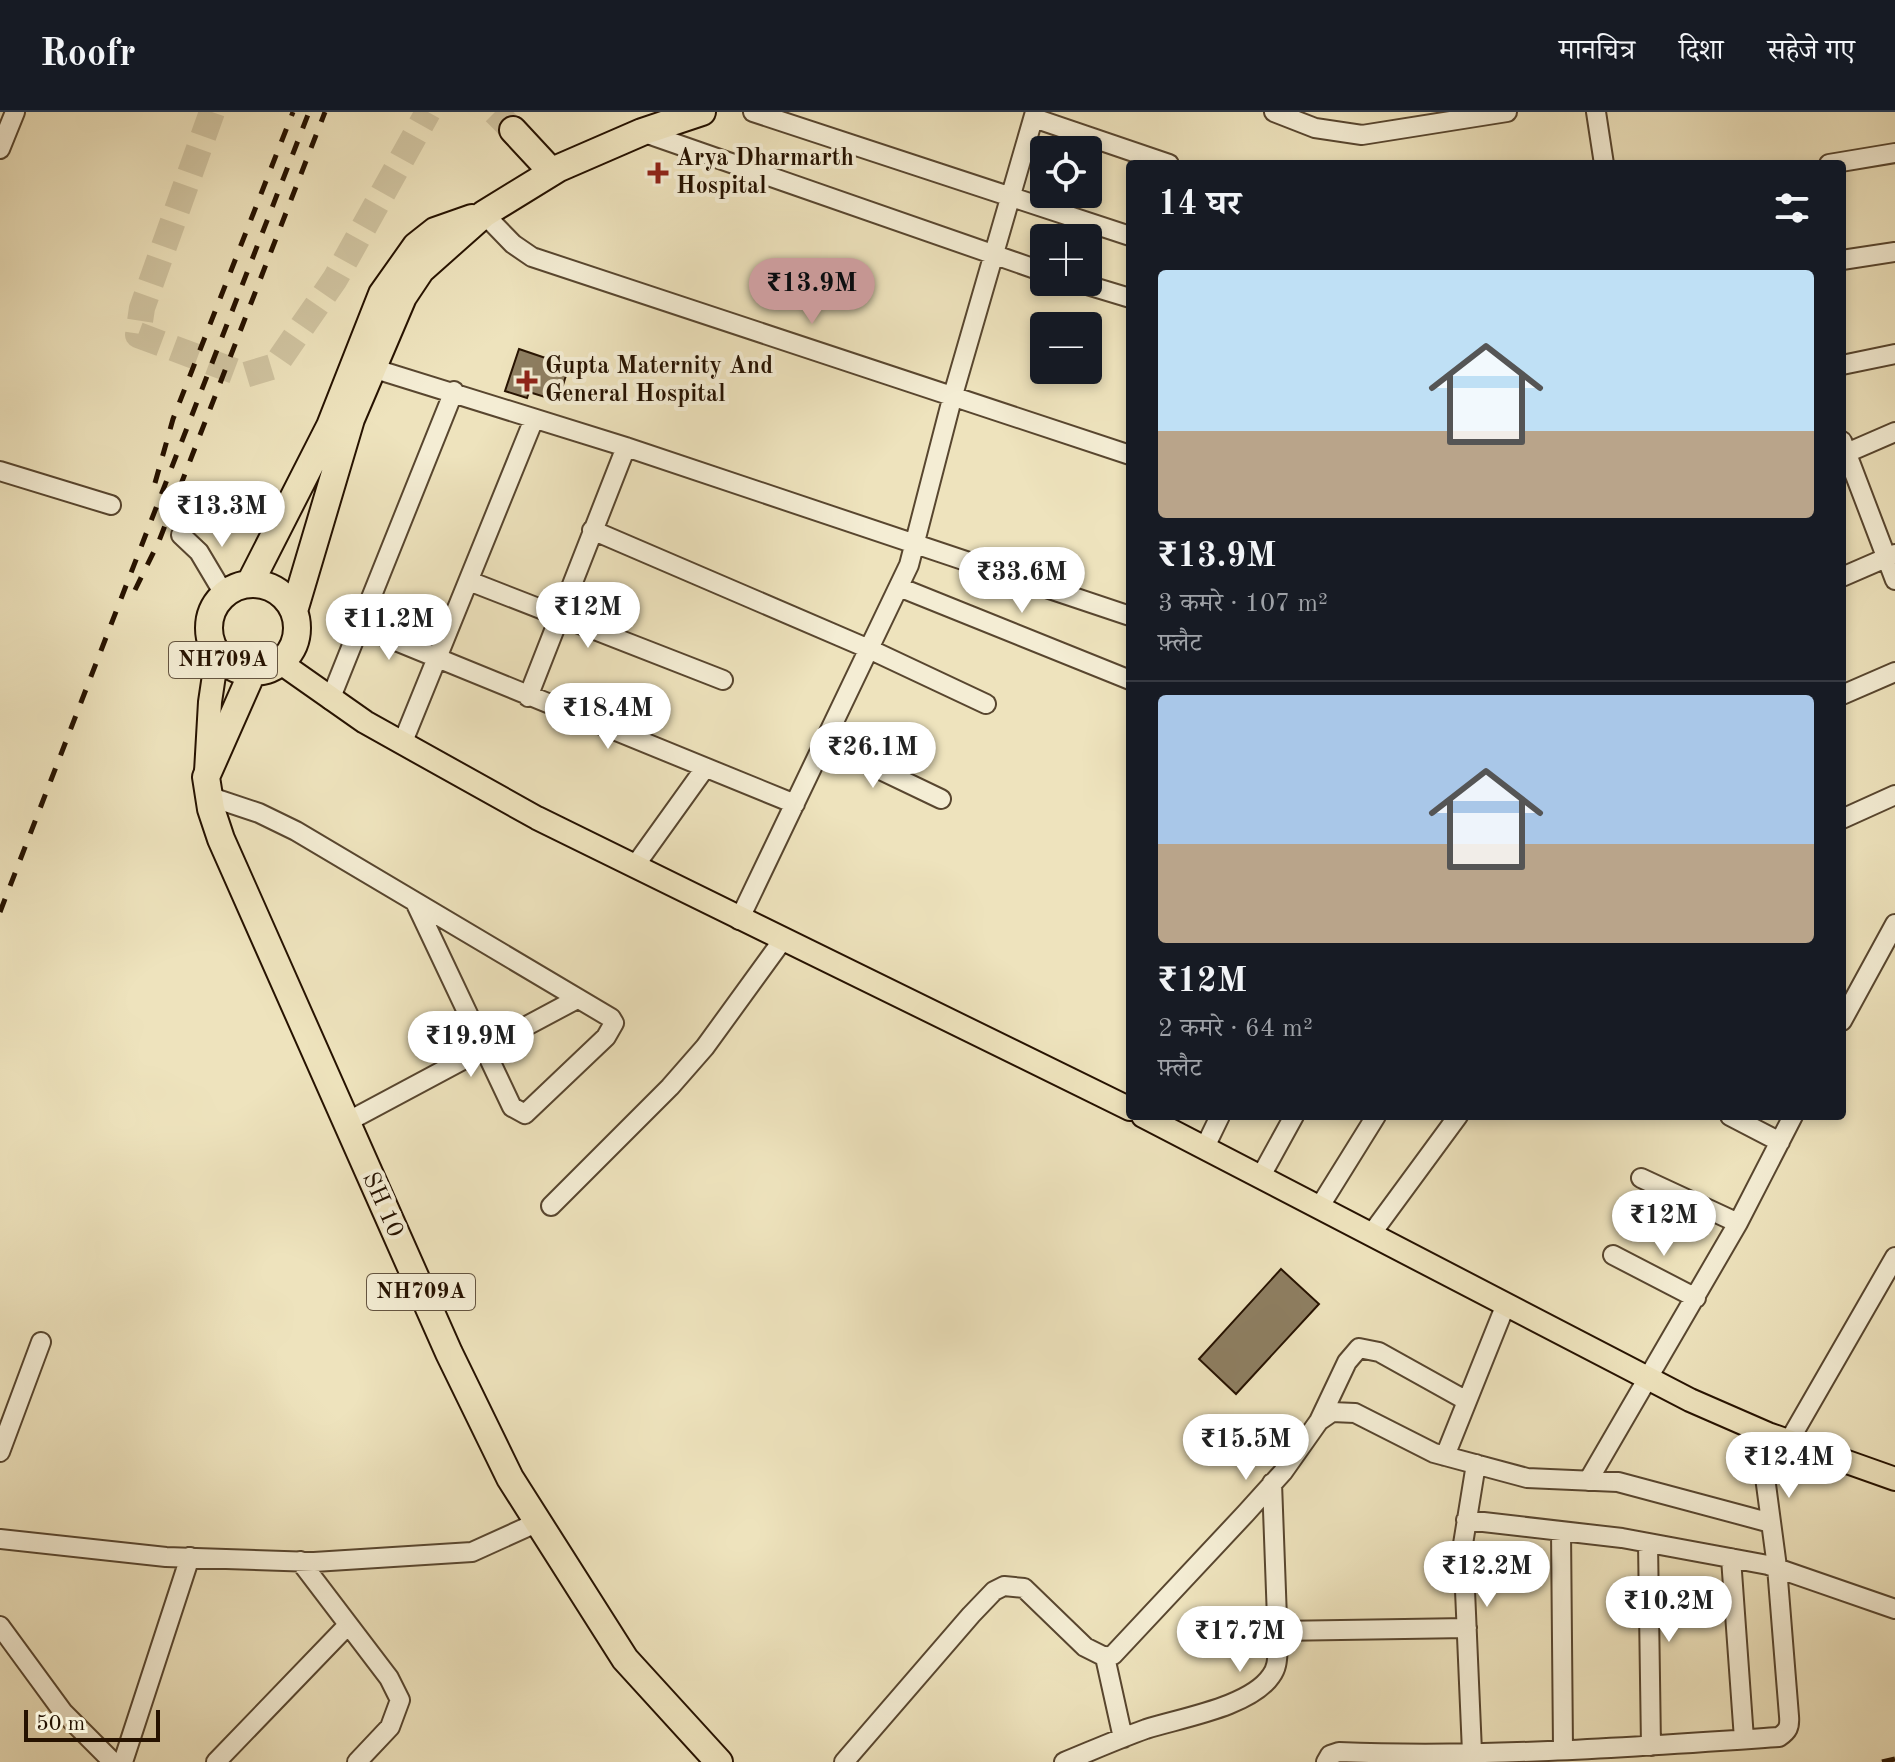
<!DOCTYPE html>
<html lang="hi">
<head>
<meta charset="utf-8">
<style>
  :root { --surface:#171b24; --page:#242831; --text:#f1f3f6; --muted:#9ea1a6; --line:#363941; --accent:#c59692 }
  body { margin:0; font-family:"Old Standard TT","Noto Serif Devanagari",serif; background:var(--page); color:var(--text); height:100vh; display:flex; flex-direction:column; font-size:30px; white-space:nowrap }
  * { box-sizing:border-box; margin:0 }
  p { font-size:26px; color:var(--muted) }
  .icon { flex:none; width:44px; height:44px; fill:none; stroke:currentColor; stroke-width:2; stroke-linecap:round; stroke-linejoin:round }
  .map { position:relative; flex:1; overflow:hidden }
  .side { position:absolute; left:1126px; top:48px; width:720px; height:960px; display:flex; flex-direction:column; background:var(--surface); border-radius:8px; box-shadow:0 4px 12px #0003 }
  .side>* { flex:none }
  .buttons { position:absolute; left:1030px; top:24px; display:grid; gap:16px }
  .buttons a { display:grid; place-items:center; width:72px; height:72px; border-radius:8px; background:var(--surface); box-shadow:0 4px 12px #0003; font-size:40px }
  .scale { position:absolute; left:24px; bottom:20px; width:136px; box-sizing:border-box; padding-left:8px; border:4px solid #261200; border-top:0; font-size:22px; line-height:28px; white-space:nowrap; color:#261200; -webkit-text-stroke:6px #f4edd4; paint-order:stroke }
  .price { position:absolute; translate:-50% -68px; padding:0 18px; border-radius:28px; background:#fff; color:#222; font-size:26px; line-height:52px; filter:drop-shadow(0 2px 4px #0008) }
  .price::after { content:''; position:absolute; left:50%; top:48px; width:24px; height:18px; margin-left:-12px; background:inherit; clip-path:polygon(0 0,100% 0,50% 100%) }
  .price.selected { background:var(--accent); color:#111 }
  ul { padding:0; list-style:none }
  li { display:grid; align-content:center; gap:16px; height:424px; padding:0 32px }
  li+li { border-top:2px solid var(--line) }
  li span { display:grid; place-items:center; height:248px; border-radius:8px; color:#555 }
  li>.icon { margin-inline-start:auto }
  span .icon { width:144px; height:144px; fill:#fffc; stroke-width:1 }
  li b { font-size:34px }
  h2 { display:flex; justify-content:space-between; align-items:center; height:96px; padding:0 32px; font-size:34px }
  header { display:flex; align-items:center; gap:48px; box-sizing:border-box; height:112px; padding:0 40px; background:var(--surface); border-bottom:2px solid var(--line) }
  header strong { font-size:38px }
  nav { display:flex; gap:44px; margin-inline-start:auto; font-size:28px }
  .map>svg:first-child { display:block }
  .building { fill:#8e7f62; stroke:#261200; stroke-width:2 }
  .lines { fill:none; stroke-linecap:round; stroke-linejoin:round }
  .highway-tunnel { stroke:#d0c4a1; stroke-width:26; stroke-dasharray:26 13; stroke-linecap:butt }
  .minor-casing { stroke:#58462f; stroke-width:22 }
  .major-casing { stroke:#261200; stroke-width:26 }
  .highway-casing { stroke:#261200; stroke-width:30 }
  .minor { stroke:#f4edd4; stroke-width:18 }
  .major { stroke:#eee3bd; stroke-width:22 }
  .highway { stroke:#eee3bd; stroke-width:26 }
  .rail { stroke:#261200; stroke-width:5; stroke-dasharray:14 14; stroke-linecap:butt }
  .poi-dot { fill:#8f2418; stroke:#f4edd4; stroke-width:3 }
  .labels { text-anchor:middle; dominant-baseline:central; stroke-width:8; stroke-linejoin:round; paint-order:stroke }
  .shield { fill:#f4edd4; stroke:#645440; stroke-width:2 }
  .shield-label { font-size:22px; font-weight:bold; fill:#261200 }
  .poi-label { font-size:24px; font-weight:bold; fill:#261200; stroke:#f4edd4; text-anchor:start }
  .street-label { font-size:24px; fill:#261200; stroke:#f4edd4 }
</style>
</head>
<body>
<header>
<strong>Roofr</strong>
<nav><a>मानचित्र</a><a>दिशा</a><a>सहेजे गए</a></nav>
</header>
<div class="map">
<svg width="1895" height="1650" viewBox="0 0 1895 1650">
  <rect width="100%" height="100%" fill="#eee3bd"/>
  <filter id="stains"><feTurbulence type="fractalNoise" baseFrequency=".0025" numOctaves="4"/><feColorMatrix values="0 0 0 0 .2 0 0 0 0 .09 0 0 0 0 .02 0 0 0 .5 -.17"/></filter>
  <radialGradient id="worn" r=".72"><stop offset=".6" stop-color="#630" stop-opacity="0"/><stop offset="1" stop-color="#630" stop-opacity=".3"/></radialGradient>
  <path class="building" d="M519 237 569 254 558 289 529 280 527 286 505 279Z
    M1281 1157 1319 1192 1236 1282 1199 1247Z"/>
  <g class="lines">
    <path class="highway-tunnel" d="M212 0 142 196 138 223 245 263 275 254 335 167 428 0
      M495 0 513 18"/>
    <defs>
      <path id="minor" d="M753 0 1130 124
        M1274 0 1315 16 1362 23 1507 0
        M1596 0 1604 52
        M1034 6 1169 52
        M642 20 1044 160
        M0 37 15 0
        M1829 52 1895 41
        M484 102 513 132 532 145 1130 343
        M1842 148 1895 140
        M1077 170 1130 186
        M1842 253 1895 242
        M372 256 626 335 1130 504
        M1842 329 1895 468
        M1842 343 1895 320
        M0 359 111 393
        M592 418 869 537 986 592
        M181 423 199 440 224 482
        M1842 465 1895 442
        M469 469 723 568
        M899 475 1130 568
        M359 514 795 692
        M1842 583 1895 560
        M528 585 626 335
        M330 588 454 279
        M824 631 941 687
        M402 632 534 307
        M208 684 259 701 296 719 611 906 614 911 606 925 525 1002 512 995 415 790
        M1842 707 1895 683
        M634 755 705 656
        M739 808 909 453 953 283 1035 0
        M1842 909 1895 812
        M1730 1004 1780 1030
        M345 1011 577 887
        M1205 1035 1220 1004
        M1261 1064 1294 1004
        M1641 1066 1738 1111
        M551 1094 670 975 705 935 782 829
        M1320 1094 1376 1004
        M1372 1121 1458 1004
        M1613 1143 1696 1186
        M1319 1309 1347 1250 1359 1236 1379 1240 1467 1289
        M1789 1329 1895 1145
        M0 1340 41 1230
        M1445 1344 1506 1192
        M1588 1369 1738 1111 1793 1004
        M1466 1408 1622 1426 1768 1453 1895 1497
        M1561 1419 1563 1637
        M0 1427 166 1445 314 1450 472 1440 536 1411
        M1648 1431 1651 1634
        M1731 1446 1744 1627
        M300 1449 389 1566 400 1588 390 1615 357 1650
        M0 1514 63 1600 113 1650
        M1278 1519 1467 1516
        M1105 1545 1123 1626
        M1472 1640 1463 1432 1476 1352
        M123 1650 190 1445
        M216 1650 348 1513
        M844 1650 971 1503 994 1479 1004 1474 1024 1476 1085 1535 1105 1545 1113 1543 1246 1401 1283 1360 1319 1309 1332 1300 1355 1301 1434 1341 1527 1366 1618 1370 1771 1411
        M1064 1650C1091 1639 1118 1627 1146 1617 1180 1606 1250 1595 1271 1564 1278 1555 1277 1545 1278 1534L1272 1371
        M1326 1650 1330 1643 1339 1640C1485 1646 1633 1635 1779 1625 1788 1619 1790 1615 1789 1604L1777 1455 1765 1365 1768 1322"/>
      <path id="major" d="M281 551 365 610 537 706 1130 997
        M206 660 210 590 217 543
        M1143 1004 1690 1288 1768 1322 1895 1367"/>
      <path id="highway" d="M513 18 552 60
        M250 471 330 314 382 182 416 134 435 119 472 106
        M209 516a44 44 0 1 1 88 0a44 44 0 1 1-88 0Z
        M294 499 351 307 403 185 421 158 484 102 559 56 642 20 702 0
        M252 561 206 665 211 697 221 727 449 1241 510 1366 625 1547 719 1650"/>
    </defs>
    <use href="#minor" class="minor-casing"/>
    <use href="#major" class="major-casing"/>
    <use href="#highway" class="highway-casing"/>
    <use href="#minor" class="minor"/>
    <use href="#major" class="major"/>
    <use href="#highway" class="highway"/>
    <path class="rail" d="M155 371 173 307 293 0
      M135 478 159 429 325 0
      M0 800 309 0
      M1882 1650 1895 1647"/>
  </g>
  <g class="poi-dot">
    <path d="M654 49h8v8h8v8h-8v8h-8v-8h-8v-8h8z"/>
    <path d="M523 257h8v8h8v8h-8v8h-8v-8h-8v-8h8z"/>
  </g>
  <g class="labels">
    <g class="shield">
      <rect x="169" y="530" width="108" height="36" rx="6"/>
      <rect x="367" y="1162" width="108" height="36" rx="6"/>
    </g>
    <g class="shield-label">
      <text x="223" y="548">NH709A</text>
      <text x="421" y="1180">NH709A</text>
    </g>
    <g class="poi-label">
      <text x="676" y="47">Arya Dharmarth<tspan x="676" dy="28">Hospital</tspan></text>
      <text x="545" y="255">Gupta Maternity And<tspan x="545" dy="28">General Hospital</tspan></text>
    </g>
    <g class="street-label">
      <text transform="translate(382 1093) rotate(66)">SH 10</text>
    </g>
  </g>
  <rect width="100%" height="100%" filter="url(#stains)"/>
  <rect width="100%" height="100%" fill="url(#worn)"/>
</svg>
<div class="buttons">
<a><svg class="icon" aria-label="locate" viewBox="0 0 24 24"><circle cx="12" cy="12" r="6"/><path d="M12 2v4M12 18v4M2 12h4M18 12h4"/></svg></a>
<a>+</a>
<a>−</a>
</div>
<div class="scale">50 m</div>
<b class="price selected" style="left:812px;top:214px">₹13.9M</b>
<b class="price" style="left:222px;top:437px">₹13.3M</b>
<b class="price" style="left:1022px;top:503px">₹33.6M</b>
<b class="price" style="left:588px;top:538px">₹12M</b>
<b class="price" style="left:389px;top:550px">₹11.2M</b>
<b class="price" style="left:608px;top:639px">₹18.4M</b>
<b class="price" style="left:873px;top:678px">₹26.1M</b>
<b class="price" style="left:471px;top:967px">₹19.9M</b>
<b class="price" style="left:1664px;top:1146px">₹12M</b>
<b class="price" style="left:1246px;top:1370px">₹15.5M</b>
<b class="price" style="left:1789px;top:1388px">₹12.4M</b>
<b class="price" style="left:1487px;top:1497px">₹12.2M</b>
<b class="price" style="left:1669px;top:1532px">₹10.2M</b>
<b class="price" style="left:1240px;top:1562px">₹17.7M</b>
<section class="side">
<h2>14 घर<svg class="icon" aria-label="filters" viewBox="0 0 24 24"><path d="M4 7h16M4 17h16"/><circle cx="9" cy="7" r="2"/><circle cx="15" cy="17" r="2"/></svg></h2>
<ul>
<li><span style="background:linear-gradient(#bfe0f5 65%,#b9a48a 0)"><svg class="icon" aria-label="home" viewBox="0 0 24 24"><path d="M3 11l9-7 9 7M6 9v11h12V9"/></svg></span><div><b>₹13.9M</b><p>3 कमरे · 107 m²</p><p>फ़्लैट</p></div></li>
<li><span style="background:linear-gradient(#a9c7e8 60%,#b9a48a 0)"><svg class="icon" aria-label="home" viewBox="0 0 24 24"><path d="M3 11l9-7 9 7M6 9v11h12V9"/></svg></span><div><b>₹12M</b><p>2 कमरे · 64 m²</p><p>फ़्लैट</p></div></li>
</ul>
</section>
</div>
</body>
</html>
